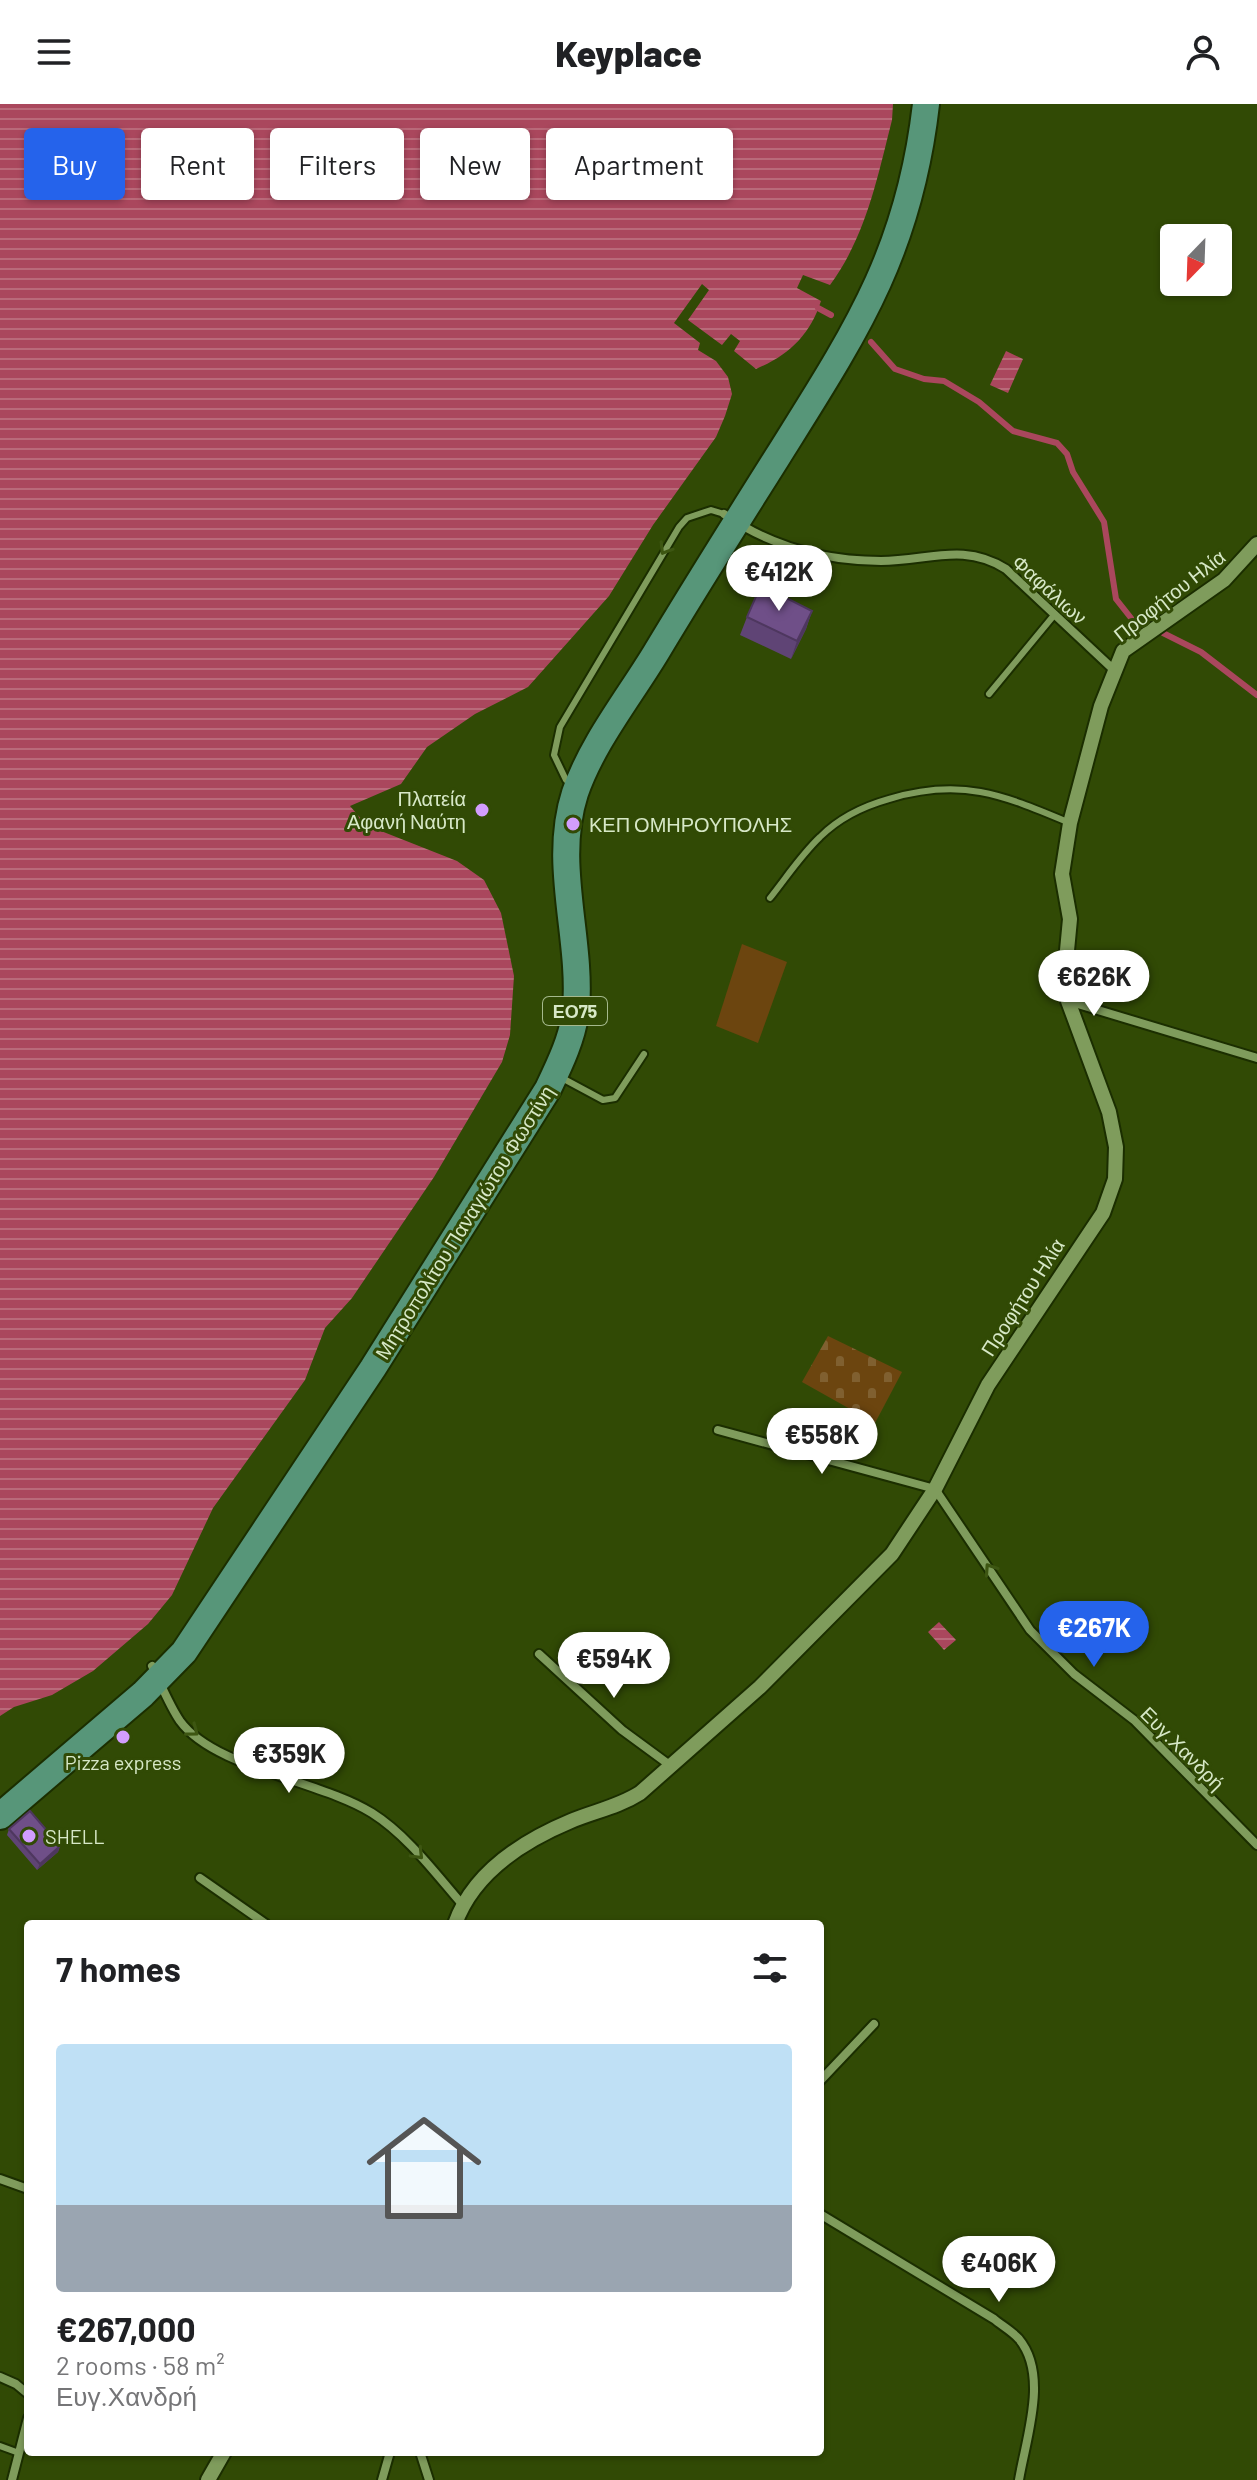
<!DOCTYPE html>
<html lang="en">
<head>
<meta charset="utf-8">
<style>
  :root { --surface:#fff; --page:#f6f6f6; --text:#202124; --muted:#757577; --accent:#2563eb }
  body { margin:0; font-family:Barlow,sans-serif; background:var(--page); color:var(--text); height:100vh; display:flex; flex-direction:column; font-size:30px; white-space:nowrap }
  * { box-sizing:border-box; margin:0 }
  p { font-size:26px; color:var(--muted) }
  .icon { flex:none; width:44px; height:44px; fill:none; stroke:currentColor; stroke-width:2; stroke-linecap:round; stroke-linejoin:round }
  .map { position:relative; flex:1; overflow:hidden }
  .details { position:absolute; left:24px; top:1816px; width:800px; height:536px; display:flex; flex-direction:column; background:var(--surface); border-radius:8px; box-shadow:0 2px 6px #0004 }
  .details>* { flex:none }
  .banner { position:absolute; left:24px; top:24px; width:800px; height:72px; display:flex; gap:16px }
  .needle { width:52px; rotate:203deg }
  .buttons { position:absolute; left:1160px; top:120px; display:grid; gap:16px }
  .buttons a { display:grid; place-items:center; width:72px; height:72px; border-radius:8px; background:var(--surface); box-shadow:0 2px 6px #0004; font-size:40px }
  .price { position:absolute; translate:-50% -68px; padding:0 18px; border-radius:28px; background:#fff; color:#222; font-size:26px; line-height:52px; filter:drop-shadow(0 2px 4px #0008) }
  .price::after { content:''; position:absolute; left:50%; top:48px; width:24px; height:18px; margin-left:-12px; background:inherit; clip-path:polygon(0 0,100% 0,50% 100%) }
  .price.on { background:var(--accent); color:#fff }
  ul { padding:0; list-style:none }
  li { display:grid; align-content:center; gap:16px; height:424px; padding:0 32px }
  li span { display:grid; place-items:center; height:248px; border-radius:8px; color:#555 }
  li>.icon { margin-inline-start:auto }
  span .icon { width:144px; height:144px; fill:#fffc; stroke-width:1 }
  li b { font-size:34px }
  h2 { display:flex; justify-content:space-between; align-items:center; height:96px; padding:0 32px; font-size:34px }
  .tag { padding:0 28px; border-radius:8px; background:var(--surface); box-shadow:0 2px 6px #0004; font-size:28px; line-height:72px }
  .tag.on { background:var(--accent); color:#fff }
  header { display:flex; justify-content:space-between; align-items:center; height:104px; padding:0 32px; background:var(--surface); font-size:36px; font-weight:800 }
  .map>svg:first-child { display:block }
  .cemetery { fill:url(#cemetery-stones) }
  .pitch { fill:#6c450f }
  .water { fill:url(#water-rules) }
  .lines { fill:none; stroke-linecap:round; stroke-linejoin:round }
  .stream { stroke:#aa475d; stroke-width:6 }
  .service-casing { stroke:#1b2e00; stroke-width:10 }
  .minor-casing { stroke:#1b2e00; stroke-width:12 }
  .tertiary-casing { stroke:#1b2e00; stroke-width:18 }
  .primary-casing { stroke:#1b2e00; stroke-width:30 }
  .service { stroke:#7f9c5c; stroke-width:6 }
  .minor { stroke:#7f9c5c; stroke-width:8 }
  .tertiary { stroke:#7f9c5c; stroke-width:14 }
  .primary { stroke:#579679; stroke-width:26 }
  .wall { fill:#5f4475 }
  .shaded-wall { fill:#4e375f }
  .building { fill:#6f4f88; stroke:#4e375f; stroke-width:2 }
  .oneway { stroke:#3d5612 }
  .poi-dot { fill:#d29dfd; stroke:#314a05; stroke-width:3 }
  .labels { text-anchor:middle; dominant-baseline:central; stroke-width:6; stroke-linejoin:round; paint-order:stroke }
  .shield { fill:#314a05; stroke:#a5b98d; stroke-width:2 }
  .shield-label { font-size:18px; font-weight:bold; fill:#d7e8c7 }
  .street-label { font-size:20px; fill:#d7e8c7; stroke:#314a05 }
  .poi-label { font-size:20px; fill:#d7e8c7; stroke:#314a05; text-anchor:start }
</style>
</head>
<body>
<header><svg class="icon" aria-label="menu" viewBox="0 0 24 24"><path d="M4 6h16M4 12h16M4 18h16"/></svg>Keyplace<svg class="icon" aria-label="person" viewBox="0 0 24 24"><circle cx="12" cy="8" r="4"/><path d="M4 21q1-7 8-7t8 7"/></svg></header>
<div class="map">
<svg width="1257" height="2376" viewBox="0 0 1257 2376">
  <defs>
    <pattern id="cemetery-stones" width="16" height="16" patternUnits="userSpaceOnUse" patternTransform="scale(2)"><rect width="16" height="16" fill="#6c450f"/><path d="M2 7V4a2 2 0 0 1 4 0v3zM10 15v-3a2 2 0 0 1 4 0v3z" fill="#806030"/></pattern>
    <pattern id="water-rules" width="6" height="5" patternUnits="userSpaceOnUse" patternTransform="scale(2)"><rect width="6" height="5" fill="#aa475d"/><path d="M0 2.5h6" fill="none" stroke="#b96a7a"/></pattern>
  </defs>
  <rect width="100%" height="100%" fill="#314a05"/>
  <path class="cemetery" d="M828 1232 902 1268 875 1319 802 1278Z"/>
  <path class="pitch" d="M742 840 787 858 758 939 716 922Z"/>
  <path class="water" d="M0 0H893L892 16C877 75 866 132 830 181L803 171 797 184 821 197C810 231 789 251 756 265L734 247 740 237 731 230 722 241 688 216 709 186 702 180 674 219 700 239 698 246 716 257 728 273 732 290 725 312 716 333 653 421 609 492 528 583 475 610 427 643 401 680 350 702 363 717 381 727 457 757 484 776 501 809 514 872 510 931 502 958 434 1073 352 1194 325 1224 305 1276 213 1404 172 1491 148 1520 93 1567 52 1591 14 1603 0 1612Z
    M1006 247 1023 255 1008 289 990 281Z
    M939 1518 956 1536 944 1546 928 1528Z"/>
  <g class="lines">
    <path class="stream" d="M818 204 831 211
      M871 238 895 265 924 275 944 277 979 298 1013 327 1057 339 1067 350 1073 368 1104 418 1116 495 1131 514
      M1163 529 1201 548 1257 591"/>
    <defs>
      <path id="service" d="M989 590 1055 510
        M566 676 554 651 560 623 679 423 687 414 711 406 724 410
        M770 794C786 774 801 751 820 733 839 714 864 702 889 695 962 673 1003 691 1070 719
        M562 974 603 996 615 994 644 950
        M0 2342 19 2349"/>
      <path id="minor" d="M724 410C770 442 825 457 881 457 928 457 963 438 1006 465L1114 566
        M1068 897 1257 954
        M718 1326 935 1385 1030 1526 1074 1570 1134 1616 1257 1741
        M539 1550 622 1626 671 1662
        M152 1562C161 1580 169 1601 180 1617 214 1664 321 1677 372 1709 407 1731 435 1769 462 1800
        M200 1774 266 1820
        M820 1977 874 1920
        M0 2075 28 2085
        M820 2110 994 2215C1001 2221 1012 2227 1019 2235 1049 2271 1026 2334 1019 2376
        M0 2273 16 2280 28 2290
        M420 2348 429 2376
        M12 2376 28 2314
        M382 2376 390 2348"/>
      <path id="tertiary" d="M455 1820C473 1769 523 1737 571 1717 595 1707 618 1703 640 1689L760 1583 892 1450 935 1385 988 1281 1103 1109 1115 1075 1116 1043 1109 1008 1068 897 1066 857 1070 815 1062 770 1070 719 1101 602 1123 547 1224 476 1257 440
        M208 2376 224 2348"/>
      <path id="primary" d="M0 1712 143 1590 184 1548 373 1264 548 985C560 960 573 933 576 905 582 833 552 760 575 689 592 639 630 592 657 547 696 482 737 417 778 352 855 229 909 149 926 0"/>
    </defs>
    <use href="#service" class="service-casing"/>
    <use href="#minor" class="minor-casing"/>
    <use href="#tertiary" class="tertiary-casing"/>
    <use href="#primary" class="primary-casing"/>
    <use href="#service" class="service"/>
    <use href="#minor" class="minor"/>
    <use href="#tertiary" class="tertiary"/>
    <use href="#primary" class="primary"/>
  </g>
  <path class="wall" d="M812 507 806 525 791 555 740 531 747 513Z
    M9 1725 60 1742 58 1748 37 1766 7 1731Z"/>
  <path class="shaded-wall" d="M812 507 806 525 791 555 797 537Z
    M60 1742 58 1748 37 1766 40 1760Z"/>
  <path class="building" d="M761 481 812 507 797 537 747 513Z
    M30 1707 60 1742 40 1760 9 1725Z"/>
  <defs><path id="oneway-chevron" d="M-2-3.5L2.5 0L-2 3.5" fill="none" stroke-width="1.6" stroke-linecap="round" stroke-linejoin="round" transform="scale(2)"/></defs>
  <g class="oneway">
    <use href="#oneway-chevron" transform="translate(665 445) rotate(122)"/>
    <use href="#oneway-chevron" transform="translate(990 1465) rotate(-124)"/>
    <use href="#oneway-chevron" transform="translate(193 1627) rotate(37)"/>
    <use href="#oneway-chevron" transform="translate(418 1750) rotate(46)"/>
  </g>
  <g class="poi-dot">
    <circle cx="482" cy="706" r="8"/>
    <circle cx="573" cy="720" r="8"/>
    <circle cx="123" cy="1633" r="8"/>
    <circle cx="29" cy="1732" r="8"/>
  </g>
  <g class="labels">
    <rect class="shield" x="543" y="893" width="64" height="28" rx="6"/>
    <g class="shield-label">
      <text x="575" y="907">ΕΟ75</text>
    </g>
    <g class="street-label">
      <text transform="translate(1050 485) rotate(42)">Φαφάλιων</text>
      <text transform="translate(1169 491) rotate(-38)">Προφήτου Ηλία</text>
      <text transform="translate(464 1118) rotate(-58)">Μητροπολίτου Παναγιώτου Φωστίνη</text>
      <text transform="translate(1022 1193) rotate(-57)">Προφήτου Ηλία</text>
      <text transform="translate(1183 1644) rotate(45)">Ευγ.Χανδρή</text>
    </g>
    <g class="poi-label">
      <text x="466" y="694" text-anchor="end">Πλατεία<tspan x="466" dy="23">Αφανή Ναύτη</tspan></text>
      <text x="589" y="720">ΚΕΠ ΟΜΗΡΟΥΠΟΛΗΣ</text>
      <text x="123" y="1658" text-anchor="middle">Pizza express</text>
      <text x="45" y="1732">SHELL</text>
    </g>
  </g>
</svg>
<div class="buttons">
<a><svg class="needle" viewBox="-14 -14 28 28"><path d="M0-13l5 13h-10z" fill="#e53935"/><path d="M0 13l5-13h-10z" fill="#757577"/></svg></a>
</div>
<b class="price" style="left:779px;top:509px">€412K</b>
<b class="price" style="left:1094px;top:914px">€626K</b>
<b class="price" style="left:822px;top:1372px">€558K</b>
<b class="price on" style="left:1094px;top:1565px">€267K</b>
<b class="price" style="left:614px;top:1596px">€594K</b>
<b class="price" style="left:289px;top:1691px">€359K</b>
<b class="price" style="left:999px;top:2200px">€406K</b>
<div class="banner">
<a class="tag on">Buy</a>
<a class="tag">Rent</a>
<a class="tag">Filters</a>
<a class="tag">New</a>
<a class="tag">Apartment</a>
</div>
<section class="details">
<h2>7 homes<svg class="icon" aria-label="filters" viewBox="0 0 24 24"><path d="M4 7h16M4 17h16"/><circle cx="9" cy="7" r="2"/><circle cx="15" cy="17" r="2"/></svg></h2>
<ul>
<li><span style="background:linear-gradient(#bfe0f5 65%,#9aa5b1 0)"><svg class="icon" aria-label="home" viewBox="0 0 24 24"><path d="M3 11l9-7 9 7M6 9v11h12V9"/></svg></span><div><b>€267,000</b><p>2 rooms · 58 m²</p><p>Ευγ.Χανδρή</p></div></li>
</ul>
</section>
</div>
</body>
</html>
